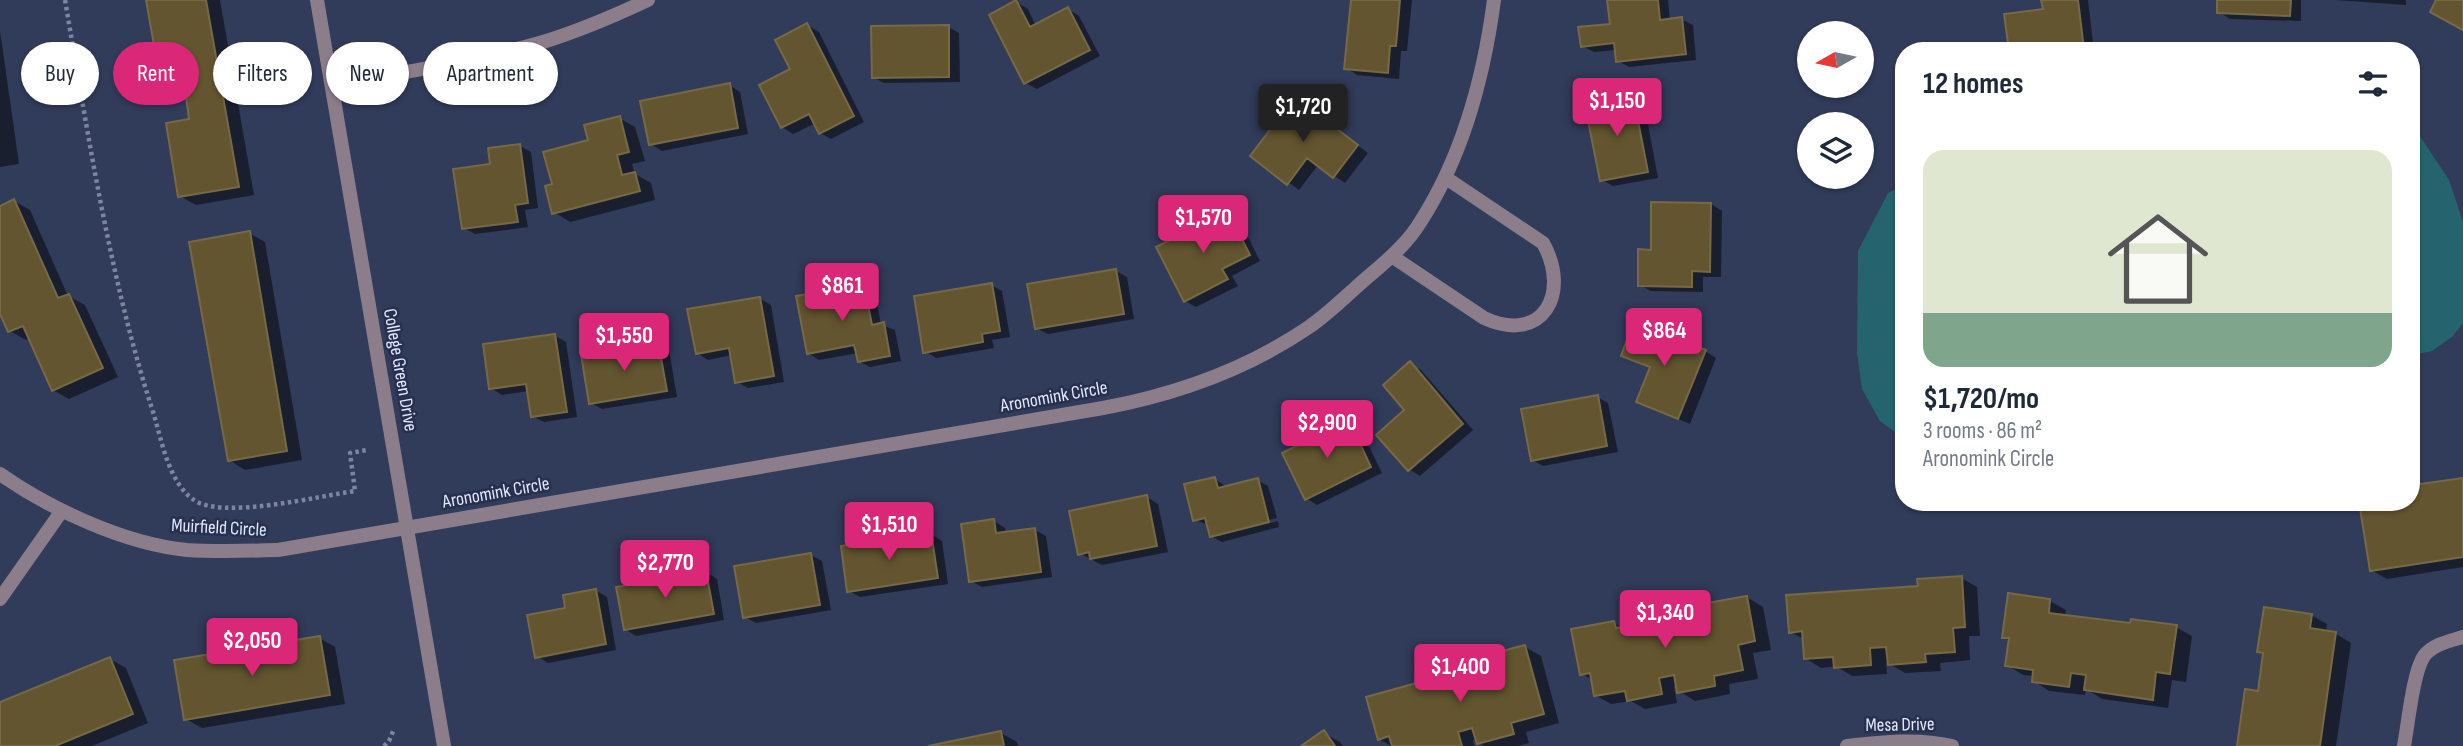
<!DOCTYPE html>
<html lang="en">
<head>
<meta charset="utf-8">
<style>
  :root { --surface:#fff; --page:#f2f2f3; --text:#1f2937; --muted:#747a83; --line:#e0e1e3; --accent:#db2777 }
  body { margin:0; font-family:"Sofia Sans Condensed",sans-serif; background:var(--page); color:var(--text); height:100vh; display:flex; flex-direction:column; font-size:26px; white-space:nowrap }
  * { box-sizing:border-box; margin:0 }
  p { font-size:23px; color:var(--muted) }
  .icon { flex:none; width:38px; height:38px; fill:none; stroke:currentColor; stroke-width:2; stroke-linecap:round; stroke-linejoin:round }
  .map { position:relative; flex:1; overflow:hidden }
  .side { position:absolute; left:1895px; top:42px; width:525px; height:469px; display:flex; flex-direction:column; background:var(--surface); border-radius:28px; box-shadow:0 2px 5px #0004 }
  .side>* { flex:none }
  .hud { position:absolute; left:21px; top:42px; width:665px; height:63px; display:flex; gap:14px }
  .needle { width:46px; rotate:261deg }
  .controls { position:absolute; left:1797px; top:21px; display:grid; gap:14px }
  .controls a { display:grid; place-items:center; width:77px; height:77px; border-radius:50%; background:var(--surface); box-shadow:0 2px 5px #0004; font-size:35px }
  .price { position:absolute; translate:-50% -60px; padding:0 16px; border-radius:7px; background:var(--accent); color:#fff; font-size:23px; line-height:46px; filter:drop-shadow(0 2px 4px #0008) }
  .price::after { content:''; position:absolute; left:50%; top:42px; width:21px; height:16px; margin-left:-10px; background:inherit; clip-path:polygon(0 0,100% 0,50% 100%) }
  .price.selected { background:#222; color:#fff }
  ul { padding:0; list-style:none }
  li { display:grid; align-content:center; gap:14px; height:371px; padding:0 28px }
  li+li { border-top:2px solid var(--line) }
  li span { display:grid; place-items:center; height:217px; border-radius:21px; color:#555 }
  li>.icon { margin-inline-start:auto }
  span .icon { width:126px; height:126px; fill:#fffc; stroke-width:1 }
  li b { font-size:30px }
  h2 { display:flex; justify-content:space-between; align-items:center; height:84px; padding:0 28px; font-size:30px }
  .tag { padding:0 24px; border-radius:32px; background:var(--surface); box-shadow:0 2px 5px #0004; font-size:24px; line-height:63px }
  .tag.selected { background:var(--accent); color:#fff }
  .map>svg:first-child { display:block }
  .water { fill:#25646f }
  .shadow { fill:#0007 }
  .building { fill:#625530; stroke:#766944; stroke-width:2 }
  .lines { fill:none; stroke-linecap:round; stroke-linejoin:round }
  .path { stroke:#7d85a0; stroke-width:4.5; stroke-dasharray:3.5 3.5; stroke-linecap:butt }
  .lane { stroke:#8c7d8a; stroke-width:14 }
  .street { stroke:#8c7d8a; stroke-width:14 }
  .labels { text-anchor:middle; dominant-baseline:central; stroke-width:5; stroke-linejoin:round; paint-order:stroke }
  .street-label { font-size:19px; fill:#e1e8fc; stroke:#27304f }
</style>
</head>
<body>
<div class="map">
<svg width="2463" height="746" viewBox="0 0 2463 746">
  <rect width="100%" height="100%" fill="#313b5a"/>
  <path class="water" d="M2412 124 2449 180 2463 222V323L2452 337 2432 351 2412 355Z
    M1904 185V439L1880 421 1862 389 1857 353 1858 251 1888 193Z"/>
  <path class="shadow" d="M148 0H220L254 195 196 205 180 196 191 121 187 92 178 93 162 84Z
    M1353 0H1412L1407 51H1401L1399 79 1357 75 1346 68Z
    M1609 0H1668L1670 20 1681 19 1693 25 1696 60 1629 67 1618 61 1616 50 1594 52 1582 46 1612 26Z
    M2043 0H2088L2094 51H2010L2045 10Z
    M2219 0H2301V21L2230 19 2219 12Z
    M2335 0H2406V5Z
    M1016 2 1028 9 1036 26 1068 9 1079 16 1100 56 1037 89 1026 83Z
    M807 25 819 32 864 122 831 139 820 133 816 123 793 134 782 127 792 70Z
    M948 27 959 33 960 82 884 83 873 77Z
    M0 31 19 164 0 167Z
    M729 85 740 92 748 134 662 151 651 144Z
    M1633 97 1644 103 1658 178 1613 186 1602 180Z
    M1296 99 1368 153 1345 183 1318 165 1299 190 1253 156Z
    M619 118 635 127 645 161 632 164 635 174 651 183 655 200 570 222 554 212V185Z
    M520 146 531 152 538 208 525 210 528 227 475 234 464 228 492 166Z
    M14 201 30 210 68 296 85 305 118 377 69 399 53 390 30 338 26 340 10 331 0 310V208Z
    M1711 204 1722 211 1721 277H1703V292L1651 291 1640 285 1652 251Z
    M1228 213 1239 219 1260 261 1232 276 1238 286 1196 307 1185 301Z
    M249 233 265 242 302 460 245 470 229 460Z
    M1116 271 1127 277 1134 319 1048 334 1036 328Z
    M991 285 1002 291 1010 337 992 340 994 348 936 358 925 351Z
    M864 286 875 292 881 325 895 330 901 361 870 367 859 361 858 353 819 360 808 353Z
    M759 298 771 305 784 382 748 388 737 382 732 355 708 360 697 353Z
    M555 336 566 342 577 417 544 422 532 416 529 391 502 395 491 388Z
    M658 343 669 350 677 397 602 409 591 403Z
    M1705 351 1716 358 1690 424 1638 402 1651 368 1624 355Z
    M1410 364 1421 370 1473 430 1420 476 1409 469 1407 410Z
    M1597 397 1608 403 1618 452 1543 466 1532 460Z
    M1349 422 1360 428 1382 473 1317 505 1306 498Z
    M1215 479 1227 487 1257 480 1268 486 1277 518 1218 533V536L1278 521 1279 527 1222 542 1211 536 1208 525 1195 520Z
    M2463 479V567L2387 579 2371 570 2412 502V487Z
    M1147 497 1158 504 1168 552 1102 565 1079 553Z
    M994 521 1005 528 1006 534 1035 530 1046 536 1052 577 982 587 971 581Z
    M931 534 942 541 948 584 860 597 849 591Z
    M811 555 822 561 831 610 756 623 745 617Z
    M706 572 717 579 724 620 636 636 625 629Z
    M1961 578 1977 587 1980 636H1969L1970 660 1940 663 1941 671 1905 673 1886 662 1887 674 1852 676 1836 666 1821 668 1805 658 1804 639 1790 632 1920 588Z
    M595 590 607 597 616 650 548 663 537 656 567 609Z
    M1747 597 1763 607 1771 650 1753 653 1758 679 1729 684 1730 694 1695 701 1679 691 1678 686H1674L1677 703 1645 709 1631 701 1611 704 1595 695 1593 680 1581 673 1614 623 1624 629 1700 615Z
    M2050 601 2066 610 2065 616 2132 625 2176 627 2192 636 2186 682 2172 680 2168 708 2102 699 2086 689 2085 695 2049 691 2034 681V676L2023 675 2007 665 2010 641 2003 637Z
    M2311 615 2327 624 2326 632 2336 634 2351 643 2336 746H2239L2260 693 2265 655 2259 651Z
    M319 638 335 647 345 704 202 728 186 719Z
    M1525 647 1541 656 1559 723 1526 732 1529 743 1518 746H1484L1479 743 1478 739 1473 740 1474 746H1391L1379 739 1491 664Z
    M110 659 126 668 148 723 92 746H0V704Z
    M1001 733 1017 742 1018 746H937Z
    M1324 733 1340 742 1343 746H1304Z"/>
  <path class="building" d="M146 0H206L239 187 178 197 166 123 189 119 184 82 161 85Z
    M1016 0 1030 27 1068 7 1090 50 1024 84 989 15Z
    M1351 0H1400L1396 46H1390L1388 73 1344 69Z
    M1607 0H1658L1660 20 1682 17 1686 54 1616 62 1614 43 1581 47 1578 27 1610 24Z
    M2041 0H2078L2084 49 2009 51 2004 14 2043 9Z
    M2217 0H2291L2290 16 2217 13Z
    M2436 0H2463V30L2430 12Z
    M807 23 854 116 819 134 809 114 781 128 759 85 790 69 775 40Z
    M949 25V77L872 78 871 26Z
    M730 83 738 128 649 145 640 101Z
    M1633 95 1648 172 1600 181 1585 105Z
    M1295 97 1358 145 1333 178 1307 158 1287 185 1250 156Z
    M620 116 629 152 617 155 622 175 635 172 640 191 552 214 545 186 552 184 543 152 588 140 584 125Z
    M520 144 528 203 515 205 518 222 462 229 453 169 490 164 488 148Z
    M14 199 58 298 69 294 103 368 52 391 23 326 8 332 0 314V206Z
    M1651 202 1711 203 1710 272 1692 271V287L1638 286V249L1651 250Z
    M1228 211 1250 255 1222 269 1228 279 1184 302 1156 247Z
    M250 231 287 451 228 461 189 242Z
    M1116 269 1124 314 1035 329 1027 284Z
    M992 283 1000 331 982 334 983 342 923 353 914 296Z
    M864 284 872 325 884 322 890 356 858 362 854 345 807 354 796 296Z
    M760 297 774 376 735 383 729 348 696 354 687 309Z
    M1634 321 1706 350 1678 419 1636 402 1650 367 1621 356Z
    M555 334 567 412 531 417 526 384 489 389 483 344Z
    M658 341 667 391 589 404 581 354Z
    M1410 361 1463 424 1408 471 1376 435 1404 410 1383 385Z
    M1598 395 1607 446 1531 461 1521 409Z
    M1349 420 1371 467 1305 500 1282 453Z
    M1215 477 1218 488 1258 478 1269 522 1210 537 1205 518 1193 521 1184 484Z
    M2463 478V557L2370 571 2359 502H2412V485Z
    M1147 495 1157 546 1090 559 1089 552 1078 555 1069 511Z
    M994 519 996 533 1035 528 1041 572 969 582 961 524Z
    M931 532 938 578 847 592 841 546Z
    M811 553 820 605 743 618 734 566Z
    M706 571 714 614 624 630 616 587Z
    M1962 576 1965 627 1953 628 1955 652 1925 654 1926 662 1888 665 1886 647 1870 648 1871 665 1834 668 1833 657 1804 659 1802 631 1789 633 1786 595 1918 586 1917 579Z
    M596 589 606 644 535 658 527 615 565 608 563 595Z
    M2008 593 2050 599 2049 613 2130 623 2131 619 2177 625 2170 674 2156 672 2153 700 2084 690 2086 675 2071 673 2069 687 2032 682 2033 670 2005 666 2009 638H2002Z
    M1747 596 1755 641 1738 645 1743 670 1714 676 1715 686 1677 693 1674 675 1659 678 1662 694 1627 701 1625 691 1594 696 1590 673 1580 675 1571 629 1614 621 1616 628 1698 614 1696 605Z
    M2264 607 2312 614 2310 628 2336 632 2320 746H2237L2245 689 2258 691 2263 653 2257 652Z
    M320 636 330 695 184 720 174 660Z
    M1525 645 1544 714 1511 723 1514 734 1477 744 1472 728 1458 732 1462 746H1392L1389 736 1378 740 1366 697 1489 663 1487 655Z
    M110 657 133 714 55 746H0V702Z
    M1324 730 1335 746H1301Z
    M1001 731 1004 746H928Z"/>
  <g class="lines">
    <path class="path" d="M65 0C89 140 110 280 154 415 162 442 169 483 194 500 222 520 319 496 355 491L350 453 367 450
      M384 746 389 741 394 729"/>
    <path class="lane" d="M1393 257 1484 318C1543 345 1571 293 1543 243L1446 178
      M0 599 61 512"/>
    <path class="street" d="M317 0 444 746
      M332 85C403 72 474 62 543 42 579 31 614 16 648 0
      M0 474C50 509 125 544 187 550 217 552 247 551 278 550L1103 408C1178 394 1246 370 1309 327 1328 314 1345 297 1362 282 1384 263 1406 246 1421 221 1463 155 1484 76 1494 0
      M1847 746C1882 742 1918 738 1952 746
      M2404 746C2408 725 2413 672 2424 656 2433 644 2450 641 2463 637"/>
  </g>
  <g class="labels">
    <g class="street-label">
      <text transform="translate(400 370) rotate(80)">College Green Drive</text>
      <text transform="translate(1054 397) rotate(-10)">Aronomink Circle</text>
      <text transform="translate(496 493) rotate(-10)">Aronomink Circle</text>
      <text transform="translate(219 528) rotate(3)">Muirfield Circle</text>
      <text transform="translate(1900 725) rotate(-1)">Mesa Drive</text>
    </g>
  </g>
</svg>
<div class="controls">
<a><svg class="needle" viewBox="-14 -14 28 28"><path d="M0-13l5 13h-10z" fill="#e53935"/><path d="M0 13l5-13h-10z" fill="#747a83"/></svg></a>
<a><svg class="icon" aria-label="layers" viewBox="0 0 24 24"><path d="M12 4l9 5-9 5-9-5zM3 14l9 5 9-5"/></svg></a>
</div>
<b class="price" style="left:1617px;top:138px">$1,150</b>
<b class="price selected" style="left:1303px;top:144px">$1,720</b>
<b class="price" style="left:1203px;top:255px">$1,570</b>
<b class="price" style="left:842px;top:323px">$861</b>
<b class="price" style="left:1664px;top:368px">$864</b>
<b class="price" style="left:624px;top:373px">$1,550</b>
<b class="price" style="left:1327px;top:460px">$2,900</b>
<b class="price" style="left:889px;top:562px">$1,510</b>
<b class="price" style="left:665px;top:600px">$2,770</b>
<b class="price" style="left:1665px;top:650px">$1,340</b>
<b class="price" style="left:252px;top:678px">$2,050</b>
<b class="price" style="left:1460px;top:704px">$1,400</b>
<div class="hud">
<a class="tag">Buy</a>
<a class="tag selected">Rent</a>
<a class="tag">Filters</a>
<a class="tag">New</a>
<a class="tag">Apartment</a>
</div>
<section class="side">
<h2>12 homes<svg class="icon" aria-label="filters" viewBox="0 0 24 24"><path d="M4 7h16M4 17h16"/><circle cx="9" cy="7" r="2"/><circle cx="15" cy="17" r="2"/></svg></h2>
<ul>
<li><span style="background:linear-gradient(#dfe7d0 75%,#7fa58c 0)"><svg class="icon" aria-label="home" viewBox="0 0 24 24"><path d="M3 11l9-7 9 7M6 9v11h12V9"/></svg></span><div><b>$1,720/mo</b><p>3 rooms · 86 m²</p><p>Aronomink Circle</p></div></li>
</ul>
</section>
</div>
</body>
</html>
